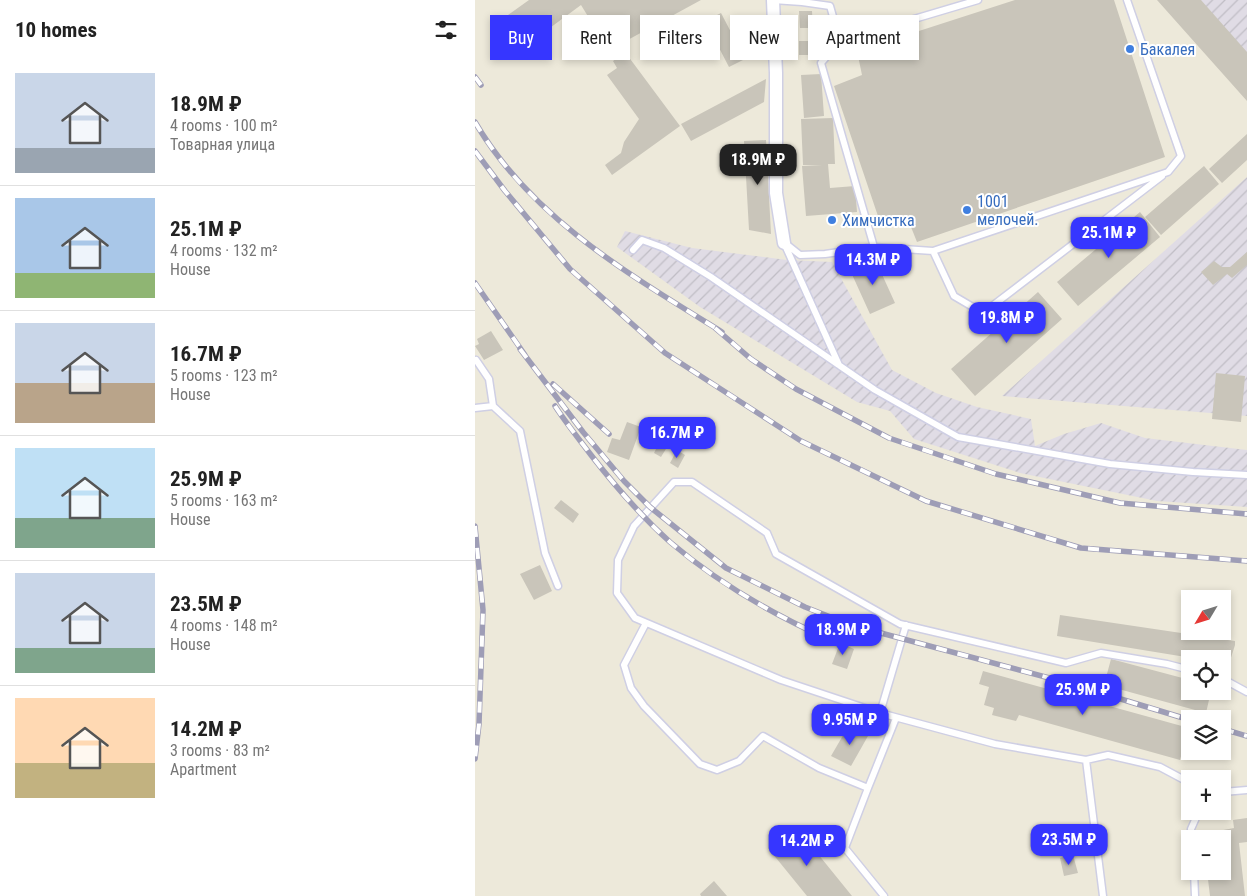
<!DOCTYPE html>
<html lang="en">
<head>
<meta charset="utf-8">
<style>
  :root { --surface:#fff; --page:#f6f6f6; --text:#222; --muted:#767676; --line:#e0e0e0; --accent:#3636ff }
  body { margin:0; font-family:"Roboto Condensed",sans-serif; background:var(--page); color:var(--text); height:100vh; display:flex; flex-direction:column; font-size:19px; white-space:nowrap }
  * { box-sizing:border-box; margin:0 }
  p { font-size:16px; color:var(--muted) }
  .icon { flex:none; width:28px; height:28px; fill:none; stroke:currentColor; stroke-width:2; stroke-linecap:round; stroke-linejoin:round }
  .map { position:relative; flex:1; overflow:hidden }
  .panel { display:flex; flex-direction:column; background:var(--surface); width:475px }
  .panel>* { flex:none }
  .banner { position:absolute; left:15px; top:15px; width:475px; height:45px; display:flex; gap:10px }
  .needle { width:32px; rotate:232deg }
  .controls { position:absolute; left:706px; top:590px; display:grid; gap:10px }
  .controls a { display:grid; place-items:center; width:50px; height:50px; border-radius:0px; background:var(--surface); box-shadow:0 2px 8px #0003; font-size:25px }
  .price { position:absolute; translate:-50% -42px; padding:0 11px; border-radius:10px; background:var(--accent); color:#fff; font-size:16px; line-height:32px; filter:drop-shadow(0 1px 2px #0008) }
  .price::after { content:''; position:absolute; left:50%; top:30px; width:15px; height:11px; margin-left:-8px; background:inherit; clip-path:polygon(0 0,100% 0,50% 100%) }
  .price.active { background:#222; color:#fff }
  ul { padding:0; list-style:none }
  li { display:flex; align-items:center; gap:15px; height:125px; padding:0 15px }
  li+li { border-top:1px solid var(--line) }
  li span { display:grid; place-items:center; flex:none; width:140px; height:100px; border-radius:0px; color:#555 }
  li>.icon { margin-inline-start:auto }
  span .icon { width:60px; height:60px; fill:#fffc; stroke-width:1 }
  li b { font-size:21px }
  h2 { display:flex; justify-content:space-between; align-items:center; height:60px; padding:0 15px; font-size:21px }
  .pill { padding:0 18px; border-radius:0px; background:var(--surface); box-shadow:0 2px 8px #0003; font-size:18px; line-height:45px }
  .pill.active { background:var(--accent); color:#fff }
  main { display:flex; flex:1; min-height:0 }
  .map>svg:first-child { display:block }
  .industrial { fill:url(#industrial-furrows) }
  .building { fill:#c9c5ba }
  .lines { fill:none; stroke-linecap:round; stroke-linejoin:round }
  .service-casing { stroke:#cfcfe4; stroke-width:9 }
  .minor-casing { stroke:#cfcfe4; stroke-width:15 }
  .service { stroke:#fff; stroke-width:6 }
  .minor { stroke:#fff; stroke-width:12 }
  .rail-casing { stroke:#9e9db6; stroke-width:5.5 }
  .rail { stroke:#fff; stroke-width:4; stroke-dasharray:11; stroke-linecap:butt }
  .shop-dot { fill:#3f7fe0; stroke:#fff; stroke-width:2 }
  .labels { text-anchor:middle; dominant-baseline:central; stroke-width:4; stroke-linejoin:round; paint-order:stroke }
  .shop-label { font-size:16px; fill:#366cbe; stroke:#fff; text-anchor:start }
</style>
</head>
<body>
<main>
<section class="panel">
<h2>10 homes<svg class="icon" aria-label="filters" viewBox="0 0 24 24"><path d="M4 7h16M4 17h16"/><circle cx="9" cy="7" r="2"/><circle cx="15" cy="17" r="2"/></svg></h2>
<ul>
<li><span style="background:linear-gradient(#c9d6e8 75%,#9aa5b1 0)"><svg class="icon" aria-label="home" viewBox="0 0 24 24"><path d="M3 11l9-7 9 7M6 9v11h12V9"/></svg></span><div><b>18.9M ₽</b><p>4 rooms · 100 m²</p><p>Товарная улица</p></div></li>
<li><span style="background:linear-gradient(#a9c7e8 75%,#8fb573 0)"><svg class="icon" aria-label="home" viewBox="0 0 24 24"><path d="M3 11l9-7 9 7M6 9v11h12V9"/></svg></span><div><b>25.1M ₽</b><p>4 rooms · 132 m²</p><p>House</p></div></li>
<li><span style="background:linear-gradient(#c9d6e8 60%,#b9a48a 0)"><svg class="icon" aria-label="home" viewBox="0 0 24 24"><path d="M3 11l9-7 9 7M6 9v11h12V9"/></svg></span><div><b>16.7M ₽</b><p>5 rooms · 123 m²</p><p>House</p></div></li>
<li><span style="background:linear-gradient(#bfe0f5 70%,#7fa58c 0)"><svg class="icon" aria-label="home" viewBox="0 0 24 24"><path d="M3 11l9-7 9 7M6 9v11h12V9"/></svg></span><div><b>25.9M ₽</b><p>5 rooms · 163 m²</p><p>House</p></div></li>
<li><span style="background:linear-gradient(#c9d6e8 75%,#7fa58c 0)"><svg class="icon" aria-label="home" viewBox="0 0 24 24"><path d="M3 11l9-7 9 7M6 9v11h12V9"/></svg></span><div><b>23.5M ₽</b><p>4 rooms · 148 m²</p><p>House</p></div></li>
<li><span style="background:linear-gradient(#ffd9b3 65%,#c2b280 0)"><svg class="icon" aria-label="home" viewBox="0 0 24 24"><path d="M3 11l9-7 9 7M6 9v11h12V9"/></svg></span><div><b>14.2M ₽</b><p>3 rooms · 83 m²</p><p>Apartment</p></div></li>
</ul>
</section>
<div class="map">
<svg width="772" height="896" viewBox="0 0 772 896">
  <defs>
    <pattern id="industrial-furrows" width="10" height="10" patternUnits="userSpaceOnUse" patternTransform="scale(1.25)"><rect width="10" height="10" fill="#e0dce5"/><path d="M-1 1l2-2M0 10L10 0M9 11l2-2" fill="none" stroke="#c0bdc5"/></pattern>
  </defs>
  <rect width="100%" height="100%" fill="#ede9da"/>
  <path class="industrial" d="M707 0H772V76Z
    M772 177V416L527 396Z
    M150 231 217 248 312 260 357 262 417 370 461 393 502 407 556 419 560 446 589 434 626 423 670 438 772 450V507L682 501 545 473 439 439 415 411 382 402 225 307 142 247Z"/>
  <path class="building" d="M54 0H226L138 48 119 15 114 18 106 5 68 33 52 41 33 15Z
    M540 0H639L690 157 442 242 432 217 406 225 359 86 387 75 382 51Z
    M682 0H726L772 52V101Z
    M324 11H337L338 28H325Z
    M246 13 270 59 254 67 230 21Z
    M324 41H340V55H324Z
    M150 52 205 126 137 175 130 165 146 153 149 142 164 119 132 75 142 68 138 61Z
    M346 74 349 116 329 118 326 75Z
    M291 79 289 102 216 141 206 124Z
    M358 118 360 164H353L355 188 380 186 382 212 331 216 327 166 347 165H328L326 119Z
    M772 134V160L747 183 734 169Z
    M291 140 296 234 274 230 269 141Z
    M729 166 744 184 686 235 670 217Z
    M665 212 685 237 603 306 582 282Z
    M772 252V265L757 278 752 274 738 285 726 272 739 261 747 267H755Z
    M400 259 420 303 395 314 375 270Z
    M563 292 587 319 500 396 476 369Z
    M16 331 28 350 9 360 0 346 4 344 2 339Z
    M741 373 770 376 766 422 737 419Z
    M152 422 166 427 154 460 132 452 137 438 145 440Z
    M186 439 194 444 186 457 179 453Z
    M202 450 210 455 203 468 195 463Z
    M86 500 104 514 98 523 79 508Z
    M65 565 77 591 59 600 45 574Z
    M585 615 760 641V645L754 664 748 663V659H723L582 636Z
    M365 643 379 649 372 669 357 664Z
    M636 659 715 680V691H736L731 713 629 685Z
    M508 671 714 728 705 760 544 715 541 721 517 715 519 708 509 705 514 687 504 684Z
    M374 725 393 736 376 766 356 756Z
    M772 818V842L764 843 770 896H735L732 871H748V839H728L727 834 759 828 758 820Z
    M317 829 327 840 330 838 377 896H332L293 848Z
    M598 855 603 873 589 876 585 858Z
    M239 881 252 896H226L225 894Z"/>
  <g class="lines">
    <defs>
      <path id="service" d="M298 0 327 2 355 6 365 41
        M503 0 365 41 346 63 399 247 458 251 693 172 706 156 652 0
        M309 243 364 365
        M310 243 325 255 350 254 399 247
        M158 250 167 240 189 248 236 277 400 390 483 437 635 464 718 472 772 475
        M458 251 479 296 508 313 687 176
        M1 360 14 379 18 406
        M0 408 18 406 45 431 70 553 83 586
        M171 623 149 665 156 688 169 706 225 764 242 770 264 761 288 736 344 768 393 788 370 848 409 896
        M715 670 692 664 626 653 591 663 425 624 301 554 292 533 217 482H199L159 526 143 560 142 593 160 618 306 680 405 713 520 744 611 760 633 755 685 767 715 783
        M748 679 772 692
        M405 713 431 625
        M611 760 628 896
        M393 788 421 718
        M748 792 772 790
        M717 839 716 829 724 811
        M719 871 720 896"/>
      <path id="minor" d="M298 0 301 73V193L309 243"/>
    </defs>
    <use href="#service" class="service-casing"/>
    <use href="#minor" class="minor-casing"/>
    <use href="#service" class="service"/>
    <use href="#minor" class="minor"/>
    <defs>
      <path id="rail" d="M0 77 6 85
        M0 122C56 218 155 275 247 332
        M0 151 30 191 95 269 190 353 326 441 451 501 606 548 772 561
        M0 283 50 355
        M240 328 276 359 321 389 414 438 521 474 645 503 772 514
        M45 349 108 432 149 481 175 507 251 568 330 607 376 625 593 683 715 720
        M78 384 134 434
        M80 406C91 423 104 439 116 455 140 486 166 516 195 542 242 582 297 614 353 639
        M0 526 8 610 4 724 0 759
        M748 729 772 736"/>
    </defs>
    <use href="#rail" class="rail-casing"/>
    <use href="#rail" class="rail"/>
  </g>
  <g class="shop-dot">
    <circle cx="655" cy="49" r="5"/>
    <circle cx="492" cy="210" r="5"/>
    <circle cx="357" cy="220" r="5"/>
  </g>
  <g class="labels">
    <g class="shop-label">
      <text x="665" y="49">Бакалея</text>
      <text x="502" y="201">1001<tspan x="502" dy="18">мелочей.</tspan></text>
      <text x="367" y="220">Химчистка</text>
    </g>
  </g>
</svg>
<div class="controls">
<a><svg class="needle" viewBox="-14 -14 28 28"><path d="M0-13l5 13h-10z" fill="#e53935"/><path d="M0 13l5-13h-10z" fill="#767676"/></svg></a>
<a><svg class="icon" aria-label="locate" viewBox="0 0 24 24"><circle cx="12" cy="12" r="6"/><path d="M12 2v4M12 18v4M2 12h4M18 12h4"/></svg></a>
<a><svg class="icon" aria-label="layers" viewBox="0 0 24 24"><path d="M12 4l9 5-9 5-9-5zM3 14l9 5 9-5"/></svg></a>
<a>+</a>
<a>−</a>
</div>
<b class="price active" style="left:283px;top:186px">18.9M ₽</b>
<b class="price" style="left:634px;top:259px">25.1M ₽</b>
<b class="price" style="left:398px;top:286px">14.3M ₽</b>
<b class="price" style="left:532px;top:344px">19.8M ₽</b>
<b class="price" style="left:202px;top:459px">16.7M ₽</b>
<b class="price" style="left:368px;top:656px">18.9M ₽</b>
<b class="price" style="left:608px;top:716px">25.9M ₽</b>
<b class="price" style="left:375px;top:746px">9.95M ₽</b>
<b class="price" style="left:594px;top:866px">23.5M ₽</b>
<b class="price" style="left:332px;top:867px">14.2M ₽</b>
<div class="banner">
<a class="pill active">Buy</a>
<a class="pill">Rent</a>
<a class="pill">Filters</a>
<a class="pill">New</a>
<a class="pill">Apartment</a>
</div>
</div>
</main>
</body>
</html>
